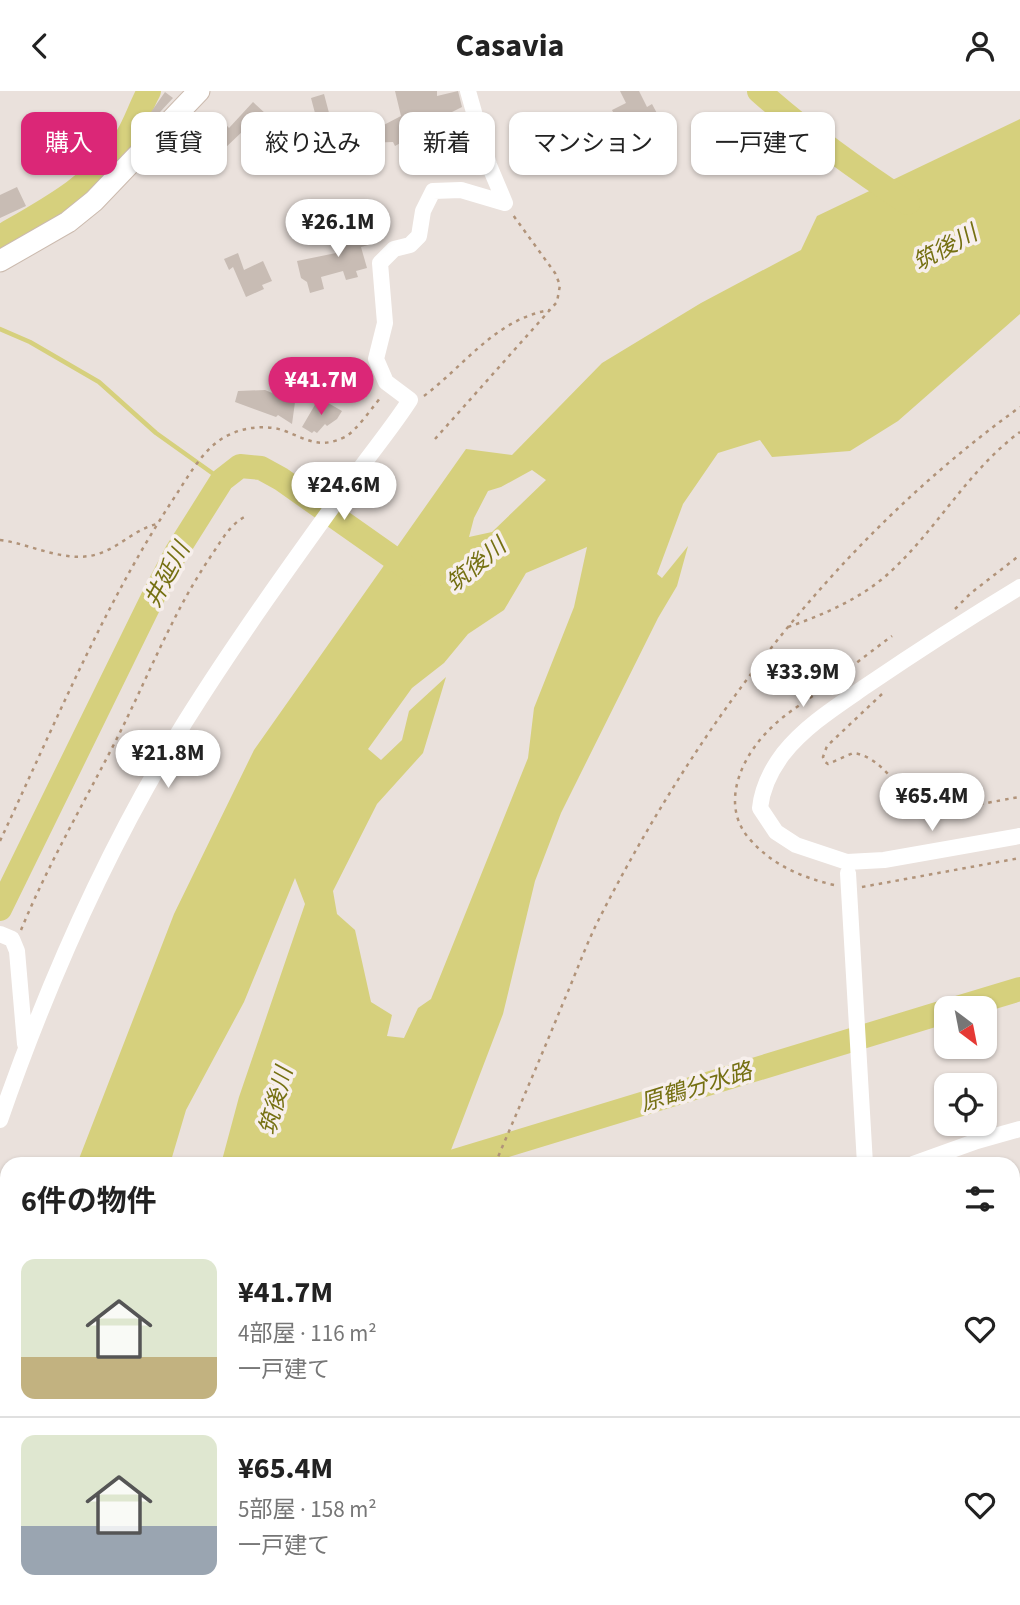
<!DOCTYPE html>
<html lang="ja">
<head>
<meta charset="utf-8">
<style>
  :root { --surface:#fff; --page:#f6f6f6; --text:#222; --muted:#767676; --line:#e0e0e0; --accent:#db2777 }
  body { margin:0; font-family:"Source Sans 3","Noto Sans JP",sans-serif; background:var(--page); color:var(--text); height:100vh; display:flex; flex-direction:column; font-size:26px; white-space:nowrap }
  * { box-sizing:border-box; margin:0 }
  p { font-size:23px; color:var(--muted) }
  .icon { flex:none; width:38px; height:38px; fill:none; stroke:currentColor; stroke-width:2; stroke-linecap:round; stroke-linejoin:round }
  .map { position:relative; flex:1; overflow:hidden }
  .details { position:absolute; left:0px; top:1066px; width:1020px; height:450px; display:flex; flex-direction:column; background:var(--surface); border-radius:21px 21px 0 0; box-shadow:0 2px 5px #0004 }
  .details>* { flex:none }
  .guide { position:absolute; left:21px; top:21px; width:978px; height:63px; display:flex; gap:14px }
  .needle { width:46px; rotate:148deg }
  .tools { position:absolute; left:934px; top:905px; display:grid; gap:14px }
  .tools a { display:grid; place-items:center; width:63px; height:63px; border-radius:14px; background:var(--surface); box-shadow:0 2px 5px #0004; font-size:35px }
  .price { position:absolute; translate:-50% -60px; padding:0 16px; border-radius:24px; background:#fff; color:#222; font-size:23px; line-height:46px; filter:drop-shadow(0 2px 4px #0008) }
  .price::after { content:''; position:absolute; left:50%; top:42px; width:21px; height:16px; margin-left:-10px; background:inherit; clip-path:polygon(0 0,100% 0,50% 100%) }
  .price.selected { background:var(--accent); color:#fff }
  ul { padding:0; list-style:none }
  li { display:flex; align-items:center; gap:21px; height:175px; padding:0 21px }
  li+li { border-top:2px solid var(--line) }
  li span { display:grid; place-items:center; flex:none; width:196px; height:140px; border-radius:14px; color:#555 }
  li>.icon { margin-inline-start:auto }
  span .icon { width:84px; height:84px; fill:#fffc; stroke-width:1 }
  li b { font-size:30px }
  h2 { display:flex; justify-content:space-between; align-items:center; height:84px; padding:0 21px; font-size:30px }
  .chip { padding:0 24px; border-radius:14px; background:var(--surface); box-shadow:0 2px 5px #0004; font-size:24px; line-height:63px }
  .chip.selected { background:var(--accent); color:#fff }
  header { display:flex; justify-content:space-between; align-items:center; height:91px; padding:0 21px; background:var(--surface); font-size:32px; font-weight:700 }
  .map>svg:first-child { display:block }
  .water { fill:#d6d07d; fill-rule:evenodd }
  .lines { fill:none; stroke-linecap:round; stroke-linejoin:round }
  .stream { stroke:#d6d07d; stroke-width:4.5 }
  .river { stroke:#d6d07d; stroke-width:24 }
  .building { fill:#c8bcb4 }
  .secondary-casing { stroke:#cbbaae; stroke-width:23 }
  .path { stroke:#b19379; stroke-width:2.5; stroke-dasharray:3.5 5; stroke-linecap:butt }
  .street { stroke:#fff; stroke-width:16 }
  .secondary { stroke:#fff; stroke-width:21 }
  .street-bridge { stroke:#fff; stroke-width:16 }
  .labels { text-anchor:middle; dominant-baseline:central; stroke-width:7; stroke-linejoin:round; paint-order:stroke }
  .water-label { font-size:23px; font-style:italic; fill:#757012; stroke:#f7efec }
</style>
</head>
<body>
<header><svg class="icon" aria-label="back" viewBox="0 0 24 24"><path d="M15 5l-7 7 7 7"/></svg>Casavia<svg class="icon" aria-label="person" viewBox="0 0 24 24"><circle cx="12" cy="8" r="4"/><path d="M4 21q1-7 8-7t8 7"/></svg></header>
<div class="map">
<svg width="1020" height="1514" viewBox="0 0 1020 1514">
  <rect width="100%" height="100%" fill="#eae1dc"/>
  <path class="water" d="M1020 28V223L898 330 850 360 772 366 760 349 718 362 683 413 657 483 662 487 688 455 677 495 658 527 561 722 535 790 503 923 451 1059 459 1073H221L239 1006 305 813 295 787 244 911 186 1019 170 1073H77L174 823 254 659 466 358 512 364 602 272 701 212 801 159 817 125ZM532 379 546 389 492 441 469 446 474 427 488 400 501 396ZM587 456 574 516 534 617 528 667 431 908 418 917 404 947 387 945 392 924 371 911 355 839 337 823 333 800 377 713 423 662 446 586 409 620 402 649 381 669 368 658 412 597 444 572 468 543 504 519 526 482Z
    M7 1464V1508L299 1509 296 1514H0Z"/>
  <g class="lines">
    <path class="stream" d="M0 238 30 251 99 291 156 342 222 389"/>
    <path class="river" d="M759 0C806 42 856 78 908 112
      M0 146C45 120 95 94 125 49 135 34 140 16 149 0
      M0 818 153 506 176 462 222 389 240 375 261 377 281 388 416 483
      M957 917 1020 898
      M445 1073 947 920"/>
  </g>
  <path class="building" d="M395 0H437V5L458 0 462 16 448 23 416 34 419 40 415 44 395 55 393 51 363 52 362 48H358L357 33 378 32V37L401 25Z
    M620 0H639L647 16 652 13 659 26 639 36 640 39 626 46 612 19 626 12Z
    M165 1 173 7 148 34 144 31Z
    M324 3 333 37 320 41 311 7Z
    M253 11 266 23 248 41 245 38 223 59 225 61 216 70 208 61 202 67 194 58 172 77 168 72 163 77 153 67 165 56 167 58 169 56 172 59 210 23 213 26 217 24 229 37Z
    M317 45 325 74 315 77 313 70 310 71 305 51 308 50V47Z
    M17 96 26 115 0 127V104Z
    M352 138V142L372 138 376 152 361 156 367 177 356 180 358 186 346 189 343 180 321 186 324 198 310 202 307 191 301 187 297 170 336 162 332 146Z
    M238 162 244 179 263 170 272 190 262 194 264 198 246 206 233 176 229 179 224 168Z
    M265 299 277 304 278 301 296 304 292 333 278 324 276 326 235 311 238 300Z
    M323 309 342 320 337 328 327 335 325 333 317 342 314 340 312 342 302 336 316 312 320 314Z"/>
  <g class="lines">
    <defs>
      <path id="secondary" d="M0 170 68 131 94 110 199 0"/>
    </defs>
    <use href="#secondary" class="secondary-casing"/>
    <path class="path" d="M424 305C465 274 495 229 549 219
      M435 348 557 211 560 194 555 182 513 124
      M0 449C32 453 65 473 98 463 120 456 135 438 157 433
      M955 518 971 502 1020 464
      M788 536C823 524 860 508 888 483 936 440 968 379 1020 341
      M882 603 827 655 823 666 824 670 828 673 853 662C887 666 901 710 929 719 941 723 1003 708 1020 706
      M0 750C55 633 105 511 176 404 189 384 203 359 223 347 241 336 266 333 285 340 308 349 320 358 345 346 356 340 372 317 381 306
      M834 794C800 786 770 773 747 745 720 710 743 663 772 636 787 621 807 610 823 597 846 580 869 562 892 545
      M862 796 1020 767
      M21 839C47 776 81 717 112 657 146 592 171 523 213 462 223 447 231 432 248 424
      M495 1073C518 1019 541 966 563 912 575 885 585 856 598 830 699 631 838 447 1020 316
      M327 1514 329 1508
      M444 1514 451 1508
      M473 1514 479 1508"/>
    <path class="street" d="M1020 496C967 528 916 561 866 595 837 615 805 635 783 663 771 679 762 698 760 717L776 741 796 754 847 771 884 769 1020 745
      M0 843 12 848 17 860 25 953
      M0 1029C48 891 108 755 185 631 237 548 294 469 351 390 370 363 392 337 410 309L386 291 376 268 385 232 380 172 394 158 410 154 419 145 423 120 433 100 461 99 505 112 489 74 468 0
      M913 1073 977 1050 1020 1038
      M1013 1281 1020 1288
      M612 1508 614 1514
      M413 1514 416 1508"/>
    <use href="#secondary" class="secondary"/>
    <path class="street-bridge" d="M848 782 865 1073"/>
  </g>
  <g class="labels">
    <g class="water-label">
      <text transform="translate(945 157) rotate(-29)">筑後川</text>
      <text transform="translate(476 474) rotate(-40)">筑後川</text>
      <text transform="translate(167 484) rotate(-62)">井延川</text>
      <text transform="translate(696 996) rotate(-17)">原鶴分水路</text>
      <text transform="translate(276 1010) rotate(-75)">筑後川</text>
    </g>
  </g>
</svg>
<div class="tools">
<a><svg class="needle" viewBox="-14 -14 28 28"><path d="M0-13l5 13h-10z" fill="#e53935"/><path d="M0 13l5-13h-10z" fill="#767676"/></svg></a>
<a><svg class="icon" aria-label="locate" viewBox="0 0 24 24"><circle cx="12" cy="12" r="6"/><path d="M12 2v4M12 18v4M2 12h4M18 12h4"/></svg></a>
</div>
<b class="price" style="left:338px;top:168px">¥26.1M</b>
<b class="price selected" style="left:321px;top:326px">¥41.7M</b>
<b class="price" style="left:344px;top:431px">¥24.6M</b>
<b class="price" style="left:803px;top:618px">¥33.9M</b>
<b class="price" style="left:168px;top:699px">¥21.8M</b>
<b class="price" style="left:932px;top:742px">¥65.4M</b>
<div class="guide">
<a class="chip selected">購入</a>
<a class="chip">賃貸</a>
<a class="chip">絞り込み</a>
<a class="chip">新着</a>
<a class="chip">マンション</a>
<a class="chip">一戸建て</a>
</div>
<section class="details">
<h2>6件の物件<svg class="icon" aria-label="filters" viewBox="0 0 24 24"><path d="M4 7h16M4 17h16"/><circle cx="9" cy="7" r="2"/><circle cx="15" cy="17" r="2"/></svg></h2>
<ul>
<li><span style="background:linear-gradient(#dfe7d0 70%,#c2b280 0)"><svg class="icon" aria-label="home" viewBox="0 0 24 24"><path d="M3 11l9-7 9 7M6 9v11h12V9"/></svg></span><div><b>¥41.7M</b><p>4部屋 · 116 m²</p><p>一戸建て</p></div><svg class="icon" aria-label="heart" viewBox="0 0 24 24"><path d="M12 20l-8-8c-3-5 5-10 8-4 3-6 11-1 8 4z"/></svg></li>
<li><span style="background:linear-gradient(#dfe7d0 65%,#9aa5b1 0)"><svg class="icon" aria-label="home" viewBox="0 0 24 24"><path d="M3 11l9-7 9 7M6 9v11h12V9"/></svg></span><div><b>¥65.4M</b><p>5部屋 · 158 m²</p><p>一戸建て</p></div><svg class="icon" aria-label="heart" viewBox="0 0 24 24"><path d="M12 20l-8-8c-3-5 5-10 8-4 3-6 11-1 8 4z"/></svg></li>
</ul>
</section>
</div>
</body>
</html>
